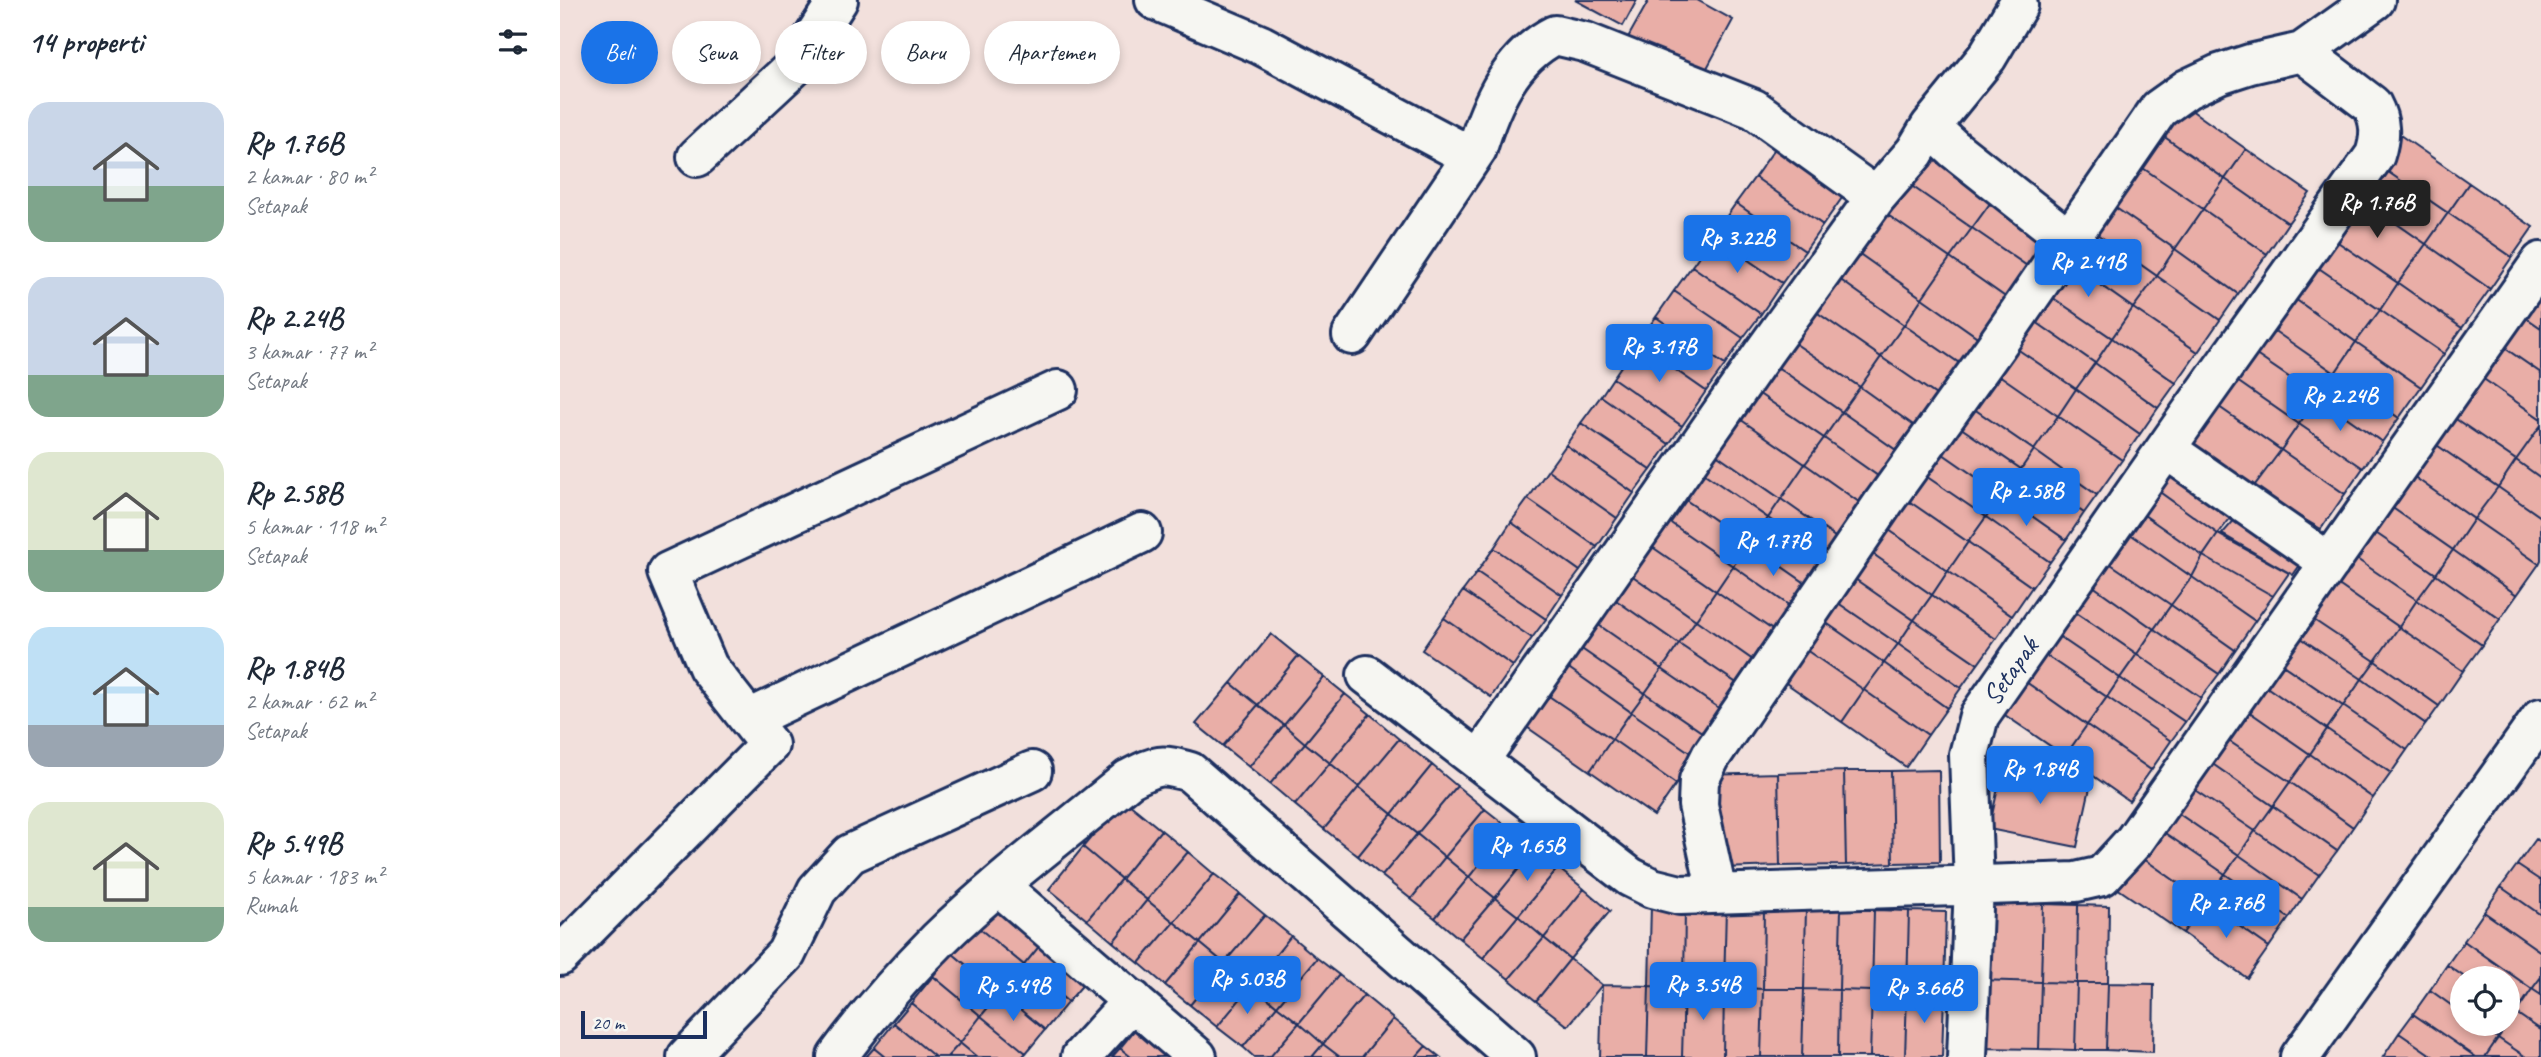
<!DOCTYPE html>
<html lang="id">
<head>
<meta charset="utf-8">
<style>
  :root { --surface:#fff; --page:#f6f6f7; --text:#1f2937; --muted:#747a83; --accent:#1a73e8 }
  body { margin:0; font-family:Caveat,sans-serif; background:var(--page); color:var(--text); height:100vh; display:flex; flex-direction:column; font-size:26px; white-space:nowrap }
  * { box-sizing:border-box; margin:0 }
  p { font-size:23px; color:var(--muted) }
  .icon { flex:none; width:38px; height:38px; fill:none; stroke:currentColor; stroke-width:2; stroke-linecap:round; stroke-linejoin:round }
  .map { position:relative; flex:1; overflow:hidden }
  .details { display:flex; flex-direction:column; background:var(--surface); width:560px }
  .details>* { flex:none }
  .hud { position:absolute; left:21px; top:21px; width:665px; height:63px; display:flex; gap:14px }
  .fabs { position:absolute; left:1890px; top:966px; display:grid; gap:14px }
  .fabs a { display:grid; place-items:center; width:70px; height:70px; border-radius:50%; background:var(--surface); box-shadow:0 4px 10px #0003; font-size:35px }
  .scale { position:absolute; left:21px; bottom:18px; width:126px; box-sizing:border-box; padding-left:7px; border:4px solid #1b2f5e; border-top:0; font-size:19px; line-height:24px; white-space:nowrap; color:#1b2f5e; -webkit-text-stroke:5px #f6f6f2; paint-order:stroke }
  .price { position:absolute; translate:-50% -60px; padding:0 16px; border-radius:7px; background:var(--accent); color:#fff; font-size:23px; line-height:46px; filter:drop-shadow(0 2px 4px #0008) }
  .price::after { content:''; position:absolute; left:50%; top:42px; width:21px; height:16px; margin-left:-10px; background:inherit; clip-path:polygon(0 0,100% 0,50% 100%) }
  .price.active { background:#222; color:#fff }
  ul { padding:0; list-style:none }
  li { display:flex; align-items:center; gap:21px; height:175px; padding:0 28px }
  li span { display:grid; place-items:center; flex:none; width:196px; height:140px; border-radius:21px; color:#555 }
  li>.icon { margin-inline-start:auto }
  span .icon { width:84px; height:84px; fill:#fffc; stroke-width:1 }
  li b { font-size:30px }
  h2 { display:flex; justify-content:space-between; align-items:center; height:84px; padding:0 28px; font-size:30px }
  .chip { padding:0 24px; border-radius:32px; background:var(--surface); box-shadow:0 4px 10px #0003; font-size:24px; line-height:63px }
  .chip.active { background:var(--accent); color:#fff }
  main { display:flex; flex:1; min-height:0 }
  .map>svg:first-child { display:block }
  .building { fill:#e9aea7; stroke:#1b2f5e; stroke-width:2 }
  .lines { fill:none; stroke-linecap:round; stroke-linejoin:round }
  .street-casing { stroke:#1b2f5e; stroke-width:44 }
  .street { stroke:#f6f6f2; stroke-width:38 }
  .labels { text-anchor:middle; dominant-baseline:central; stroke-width:6; stroke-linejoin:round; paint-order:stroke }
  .street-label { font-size:28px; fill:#1b2f5e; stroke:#f6f6f2 }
</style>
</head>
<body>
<main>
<section class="details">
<h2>14 properti<svg class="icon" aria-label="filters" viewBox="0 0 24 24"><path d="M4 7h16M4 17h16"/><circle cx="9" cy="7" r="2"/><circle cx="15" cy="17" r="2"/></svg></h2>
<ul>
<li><span style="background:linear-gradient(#c9d6e8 60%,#7fa58c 0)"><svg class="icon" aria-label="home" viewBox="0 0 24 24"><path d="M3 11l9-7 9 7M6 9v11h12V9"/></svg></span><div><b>Rp 1.76B</b><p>2 kamar · 80 m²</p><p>Setapak</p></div></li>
<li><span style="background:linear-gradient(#c9d6e8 70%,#7fa58c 0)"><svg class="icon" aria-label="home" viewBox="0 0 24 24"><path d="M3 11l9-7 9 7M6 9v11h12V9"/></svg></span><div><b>Rp 2.24B</b><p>3 kamar · 77 m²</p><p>Setapak</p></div></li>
<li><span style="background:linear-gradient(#dfe7d0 70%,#7fa58c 0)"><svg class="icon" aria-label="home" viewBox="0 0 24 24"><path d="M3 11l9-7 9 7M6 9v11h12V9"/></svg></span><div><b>Rp 2.58B</b><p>5 kamar · 118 m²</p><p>Setapak</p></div></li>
<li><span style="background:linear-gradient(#bfe0f5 70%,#9aa5b1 0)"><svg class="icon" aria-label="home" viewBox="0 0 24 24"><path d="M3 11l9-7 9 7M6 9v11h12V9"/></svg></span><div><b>Rp 1.84B</b><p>2 kamar · 62 m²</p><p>Setapak</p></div></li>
<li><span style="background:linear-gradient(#dfe7d0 75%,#7fa58c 0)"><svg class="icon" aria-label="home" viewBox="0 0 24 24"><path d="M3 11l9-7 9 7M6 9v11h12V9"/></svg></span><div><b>Rp 5.49B</b><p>5 kamar · 183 m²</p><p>Rumah</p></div></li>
</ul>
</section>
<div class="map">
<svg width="1981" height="1057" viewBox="0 0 1981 1057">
  <rect width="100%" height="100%" fill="#f2e0dc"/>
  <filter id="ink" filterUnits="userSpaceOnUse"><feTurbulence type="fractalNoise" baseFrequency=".0143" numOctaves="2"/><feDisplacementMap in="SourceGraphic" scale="14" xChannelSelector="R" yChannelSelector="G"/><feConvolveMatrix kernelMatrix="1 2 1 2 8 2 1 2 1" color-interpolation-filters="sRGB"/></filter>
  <g filter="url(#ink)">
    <path class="building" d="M1015 0H1077L1063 26Z
      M1089 0H1137L1173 20 1140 81 1066 41Z
      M1617 100 1686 149 1665 179 1596 131Z
      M1596 131 1665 179 1643 209 1574 162Z
      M1840 135 1909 183 1888 213 1818 165Z
      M1223 137 1291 185 1263 225 1195 177Z
      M1364 149 1434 198 1412 228 1343 180Z
      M1686 149 1750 193 1728 223 1665 179Z
      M1574 162 1643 209 1615 249 1546 201Z
      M1818 165 1888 213 1866 244 1797 196Z
      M1195 177 1263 225 1245 251 1176 203Z
      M1665 179 1728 223 1707 254 1643 209Z
      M1343 180 1412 228 1390 258 1322 211Z
      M1909 183 1973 227 1952 257 1888 213Z
      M1797 196 1866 244 1838 283 1769 236Z
      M1434 198 1497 242 1476 272 1412 228Z
      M1546 201 1615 249 1597 276 1527 227Z
      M1176 203 1245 251 1222 283 1153 236Z
      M1643 209 1707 254 1678 294 1615 249Z
      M1322 211 1390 258 1362 298 1294 250Z
      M1888 213 1952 257 1930 289 1866 244Z
      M1527 227 1597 276 1573 308 1505 260Z
      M1412 228 1476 272 1454 303 1390 258Z
      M1153 236 1222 283 1201 314 1132 266Z
      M1769 236 1838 283 1820 310 1750 262Z
      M1866 244 1930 289 1902 328 1838 283Z
      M1615 249 1678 294 1660 320 1597 276Z
      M1294 250 1362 298 1344 325 1275 276Z
      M1390 258 1454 303 1426 343 1362 298Z
      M1505 260 1573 308 1552 338 1483 291Z
      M1750 262 1820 310 1796 342 1728 294Z
      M1132 266 1201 314 1183 338 1114 291Z
      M1275 276 1344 325 1321 357 1252 309Z
      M1597 276 1660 320 1638 352 1573 308Z
      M1981 281V328L1958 312Z
      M1838 283 1902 328 1884 354 1820 310Z
      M1114 291 1183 338 1165 365 1096 317Z
      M1483 291 1552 338 1535 363 1466 315Z
      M1728 294 1796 342 1775 373 1706 325Z
      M1362 298 1426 343 1408 369 1344 325Z
      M1573 308 1638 352 1616 383 1552 338Z
      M1252 309 1321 357 1300 387 1230 340Z
      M1820 310 1884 354 1861 387 1796 342Z
      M1958 312 1981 328V373L1936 342Z
      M1466 315 1535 363 1516 389 1447 342Z
      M1096 317 1165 365 1146 391 1077 343Z
      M1344 325 1408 369 1385 401 1321 357Z
      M1706 325 1775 373 1758 397 1689 350Z
      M1552 338 1616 383 1598 408 1535 363Z
      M1230 340 1300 387 1282 412 1213 364Z
      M1447 342 1516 389 1498 416 1429 368Z
      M1796 342 1861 387 1839 418 1775 373Z
      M1936 342 1981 373V419L1915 373Z
      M1077 343 1146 391 1122 426 1053 378Z
      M1689 350 1758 397 1739 424 1670 376Z
      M1321 357 1385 401 1363 432 1300 387Z
      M1535 363 1598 408 1580 434 1516 389Z
      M1213 364 1282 412 1264 438 1195 391Z
      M1429 368 1498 416 1474 450 1404 402Z
      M1775 373 1839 418 1822 442 1758 397Z
      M1915 373 1981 419V425L1956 460 1887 413Z
      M1670 376 1739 424 1721 450 1652 402Z
      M1053 378 1122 426 1109 444 1041 396Z
      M1300 387 1363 432 1346 457 1282 412Z
      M1516 389 1580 434 1562 460 1498 416Z
      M1195 391 1264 438 1245 464 1177 417Z
      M1041 396 1109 444 1091 470 1021 423Z
      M1758 397 1822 442 1803 468 1739 424Z
      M1404 402 1474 450 1461 469 1391 421Z
      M1652 402 1721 450 1692 489 1624 442Z
      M1282 412 1346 457 1328 483 1264 438Z
      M1887 413 1956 460 1938 487 1868 439Z
      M1498 416 1562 460 1537 495 1474 450Z
      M1177 417 1245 464 1221 499 1152 451Z
      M1391 421 1461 469 1442 495 1373 447Z
      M1021 423 1091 470 1074 493 1006 445Z
      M1739 424 1803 468 1785 494 1721 450Z
      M1981 425V478L1956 460Z
      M1264 438 1328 483 1309 509 1245 464Z
      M1868 439 1938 487 1914 519 1846 471Z
      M1006 445 1074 493 1057 518 988 470Z
      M1373 447 1442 495 1426 517 1357 470Z
      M1474 450 1537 495 1524 513 1461 469Z
      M1721 450 1785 494 1761 529 1692 489Z
      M1152 451 1221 499 1208 518 1139 470Z
      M1611 460 1679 507 1658 534 1590 485Z
      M1956 460 1981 478V517L1938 487Z
      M1245 464 1309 509 1285 544 1221 499Z
      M1461 469 1524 513 1506 540 1442 495Z
      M988 470 1057 518 1037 547 968 499Z
      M1139 470 1208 518 1189 544 1120 496Z
      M1357 470 1426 517 1408 542 1340 495Z
      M1846 471 1914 519 1893 550 1824 502Z
      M1590 485 1658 534 1643 556 1574 508Z
      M1938 487 1981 517V560L1979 564 1914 519Z
      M1340 495 1408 542 1388 571 1319 523Z
      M1442 495 1506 540 1490 562 1426 517Z
      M1120 496 1189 544 1173 566 1105 519Z
      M968 499 1037 547 1020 571 951 522Z
      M1221 499 1285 544 1272 562 1208 518Z
      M1824 502 1893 550 1876 574 1807 527Z
      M1574 508 1643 556 1632 577 1563 529Z
      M1684 509 1749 552 1733 575 1662 534Z
      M1426 517 1490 562 1472 587 1408 542Z
      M1208 518 1272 562 1254 589 1189 544Z
      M1105 519 1173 566 1156 591 1088 544Z
      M1914 519 1979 564 1957 595 1893 550Z
      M951 522 1020 571 1002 595 934 548Z
      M1319 523 1388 571 1372 595 1303 547Z
      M1807 527 1876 574 1857 600 1788 553Z
      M1563 529 1632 577 1611 605 1542 558Z
      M1658 534 1729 573 1713 596 1643 556Z
      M1408 542 1472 587 1452 616 1388 571Z
      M1088 544 1156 591 1136 620 1067 572Z
      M1189 544 1254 589 1237 611 1173 566Z
      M1303 547 1372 595 1354 620 1285 572Z
      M934 548 1002 595 986 619 917 572Z
      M1893 550 1957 595 1940 619 1876 574Z
      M1788 553 1857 600 1839 627 1770 579Z
      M1643 556 1713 596 1695 621 1632 577Z
      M1542 558 1611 605 1594 629 1526 581Z
      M1173 566 1237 611 1220 635 1156 591Z
      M1388 571 1452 616 1436 639 1372 595Z
      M917 572 986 619 972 638 903 591Z
      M1067 572 1136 620 1119 644 1050 596Z
      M1285 572 1354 620 1338 644 1268 596Z
      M1876 574 1940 619 1922 645 1857 600Z
      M1632 577 1695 621 1675 650 1611 605Z
      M1770 579 1839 627 1815 661 1745 614Z
      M1526 581 1594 629 1577 654 1508 607Z
      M903 591 972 638 953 666 884 618Z
      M1156 591 1220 635 1200 665 1136 620Z
      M1372 595 1436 639 1418 664 1354 620Z
      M1050 596 1119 644 1102 669 1033 621Z
      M1268 596 1338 644 1324 663 1255 615Z
      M1857 600 1922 645 1903 671 1839 627Z
      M1611 605 1675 650 1659 674 1594 629Z
      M1508 607 1577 654 1560 678 1491 631Z
      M1745 614 1815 661 1802 679 1732 632Z
      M1255 615 1324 663 1304 690 1236 643Z
      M884 618 953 666 931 697 862 650Z
      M1136 620 1200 665 1184 688 1119 644Z
      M1354 620 1418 664 1401 688 1338 644Z
      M1033 621 1102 669 1085 693 1016 645Z
      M1839 627 1903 671 1879 706 1815 661Z
      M1594 629 1659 674 1641 698 1577 654Z
      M1491 631 1560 678 1547 697 1478 650Z
      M1732 632 1802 679 1783 706 1714 659Z
      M711 634 738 656 698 705 671 683Z
      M1236 643 1304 690 1282 722 1213 674Z
      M1119 644 1184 688 1166 713 1102 669Z
      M1338 644 1401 688 1387 708 1324 663Z
      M1016 645 1085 693 1071 712 1003 664Z
      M1478 650 1547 697 1527 725 1459 677Z
      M1577 654 1641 698 1625 722 1560 678Z
      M738 656 764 677 724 725 698 705Z
      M1714 659 1783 706 1767 729 1698 681Z
      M1815 661 1879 706 1866 724 1802 679Z
      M1324 663 1387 708 1368 735 1304 690Z
      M1003 664 1071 712 1052 739 983 692Z
      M1102 669 1166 713 1149 737 1085 693Z
      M764 677 785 694 745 743 724 725Z
      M1459 677 1527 725 1505 756 1436 709Z
      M1560 678 1625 722 1611 741 1547 697Z
      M1802 679 1866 724 1847 750 1783 706Z
      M1698 681 1767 729 1750 754 1681 706Z
      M671 683 698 705 663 746 636 724Z
      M1304 690 1368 735 1346 767 1282 722Z
      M983 692 1052 739 1030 771 961 723Z
      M1085 693 1149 737 1135 756 1071 712Z
      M785 694 810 714 770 763 745 743Z
      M1547 697 1611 741 1591 770 1527 725Z
      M698 705 724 725 689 767 663 746Z
      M1681 706 1750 754 1730 782 1660 735Z
      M1783 706 1847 750 1831 773 1767 729Z
      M1071 712 1135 756 1116 784 1052 739Z
      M810 714 839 739 799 787 770 763Z
      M724 725 745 743 710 784 689 767Z
      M1527 725 1591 770 1569 801 1505 756Z
      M1767 729 1831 773 1813 798 1750 754Z
      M1660 735 1730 782 1713 806 1644 758Z
      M839 739 872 765 832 814 799 787Z
      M1052 739 1116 784 1094 816 1030 771Z
      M745 743 770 763 735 805 710 784Z
      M1750 754 1813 798 1793 827 1730 782Z
      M1644 758 1713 806 1695 831 1626 784Z
      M770 763 799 787 764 829 735 805Z
      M872 765 897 786 857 834 832 814Z
      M1443 765 1531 783 1517 847 1429 829Z
      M1379 770 1380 862 1333 863 1331 771Z
      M1284 771H1331L1333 863 1286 865Z
      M1284 771 1286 865 1220 866 1218 773Z
      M1218 773 1220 866 1162 868 1145 775Z
      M1730 782 1793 827 1777 851 1713 806Z
      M1626 784 1695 831 1679 855 1609 807Z
      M897 786 925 809 885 857 857 834Z
      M799 787 832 814 798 856 764 829Z
      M563 799 601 830 561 879 523 847Z
      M1713 806 1777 851 1759 875 1695 831Z
      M1609 807 1679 855 1665 874 1596 827Z
      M925 809 949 828 909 877 885 857Z
      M832 814 857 834 822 876 798 856Z
      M1596 827 1665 874 1645 902 1577 854Z
      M949 828 975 849 935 898 909 877Z
      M601 830 628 852 587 900 561 879Z
      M1695 831 1759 875 1742 899 1679 855Z
      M857 834 885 857 851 899 822 876Z
      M1976 839 1981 842V881L1957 865Z
      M523 847 561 879 527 920 489 889Z
      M975 849 998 868 958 916 935 898Z
      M628 852 654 874 614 922 587 900Z
      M1577 854 1645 902 1623 933 1554 886Z
      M1679 855 1742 899 1729 918 1665 874Z
      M885 857 909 877 875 918 851 899Z
      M1957 865 1981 881V915L1941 887Z
      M998 868 1024 889 984 938 958 916Z
      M654 874 680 894 640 943 614 922Z
      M1665 874 1729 918 1709 947 1645 902Z
      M909 877 935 898 900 939 875 918Z
      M561 879 587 900 553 942 527 920Z
      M1941 887 1981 915V952L1924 912Z
      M1024 889 1050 911 1010 959 984 938Z
      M680 894 705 915 664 963 640 943Z
      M935 898 958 916 923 958 900 939Z
      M587 900 614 922 579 963 553 942Z
      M1645 902 1709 947 1687 978 1623 933Z
      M1420 904H1483L1481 982 1419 980Z
      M1483 904 1518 905 1517 983 1481 982Z
      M433 905 481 944 464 965 415 925Z
      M1091 905 1125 906 1124 987 1089 986Z
      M1518 905 1549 906 1548 983H1517Z
      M1125 906 1166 907 1164 987H1124Z
      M1166 907H1204L1203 989 1164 987Z
      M1204 907 1246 909 1244 989H1203Z
      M1246 909H1281L1279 990 1244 989Z
      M1281 909 1314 910 1312 991 1279 990Z
      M1314 910 1349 911 1347 992 1312 991Z
      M1349 911 1386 912 1384 993 1347 992Z
      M1924 912 1981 952V977L1972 989 1904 941Z
      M705 915 731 936 692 985 664 963Z
      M958 916 984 938 949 979 923 958Z
      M614 922 640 943 605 985 579 963Z
      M415 925 464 965 440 993 392 953Z
      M731 936 757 958 717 1006 692 985Z
      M984 938 1010 959 976 1001 949 979Z
      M1904 941 1972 989 1956 1013 1948 1007V978H1906L1887 965Z
      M640 943 664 963 630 1005 605 985Z
      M481 944 526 981 508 1002 464 965Z
      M392 953 440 993 421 1016 373 976Z
      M757 958 779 975 739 1023 717 1006Z
      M1010 959 1042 985 1008 1026 976 1001Z
      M664 963 692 985 657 1027 630 1005Z
      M464 965 508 1002 485 1030 440 993Z
      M1887 965 1906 978H1902V1013L1870 990Z
      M779 975 804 995 763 1044 739 1023Z
      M373 976 421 1016 400 1043 351 1003Z
      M1981 977V995L1972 989Z
      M1419 980 1481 982 1479 1049 1417 1048Z
      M1481 982 1517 983 1515 1050 1479 1049Z
      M1517 983H1548L1546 1050H1515Z
      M1548 983 1594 984 1593 1052 1546 1050Z
      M692 985 717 1006 683 1047 657 1027Z
      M1042 985 1089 986 1087 1057H1040Z
      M1089 986 1124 987 1122 1057H1087Z
      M1124 987H1164L1163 1057H1122Z
      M1164 987 1203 989 1201 1057H1163Z
      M1203 989H1244L1242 1057H1201Z
      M1244 989 1279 990 1278 1057H1242Z
      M1972 989 1981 995V1030L1956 1013Z
      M1279 990 1312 991 1310 1057H1278Z
      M1870 990 1902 1013V1024H1918L1938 1038 1925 1057H1916L1853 1014Z
      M1312 991 1347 992 1345 1057H1310Z
      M1347 992 1384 993 1382 1057H1345Z
      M440 993 485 1030 466 1053 421 1016Z
      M804 995 833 1019 802 1057H780L763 1044Z
      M351 1003 400 1043 387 1057H375L334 1023Z
      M717 1006 739 1023 710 1057H694L683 1047Z
      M1948 1007 1956 1013 1938 1038 1918 1024H1948Z
      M1956 1013 1981 1030V1057H1966L1938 1038Z
      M1853 1014 1916 1057H1874L1839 1033Z
      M421 1016 466 1053 462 1057H417L400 1043Z
      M833 1019 866 1046 856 1057H802Z
      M334 1023 375 1057H325L314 1048Z
      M739 1023 763 1044 752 1057H710Z
      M577 1027 614 1057H571L560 1048Z
      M1839 1033 1874 1057H1823Z
      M1938 1038 1966 1057H1925Z
      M400 1043 417 1057H387Z
      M763 1044 780 1057H752Z
      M866 1046 880 1057H856Z
      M314 1048 325 1057H306Z
      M560 1048 571 1057H552Z"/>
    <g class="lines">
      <defs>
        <path id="street" d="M595 0 701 45 895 148 906 150 917 149C931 103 951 57 995 35L1025 42 1194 109 1316 197
          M1370 127 1427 57 1458 5
          M137 157 236 65 278 0
          M792 335 917 149
          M1606 449 1770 563
          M807 675 1070 877 1092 888 1120 895 1516 882 1542 876 1575 840 1981 262
          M189 719 582 533
          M919 761 1204 352 1316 197 1355 152 1370 127 1394 149 1508 239
          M439 886 637 1057
          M1157 893 1138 805 1139 780 1151 756 1324 502 1436 346 1599 109 1627 89 1659 74 1690 64 1742 52 1815 0
          M0 956 209 745 148 667 108 572 498 390
          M127 1057 226 954 257 890 290 854 472 771
          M277 1057C307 1016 342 976 378 940 437 882 505 832 569 779 597 765 599 763 630 772L956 1057
          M521 1057 573 1000
          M1407 1057 1414 884 1409 755 1419 716 1630 414 1815 155C1821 136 1821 122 1812 105L1742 52
          M1740 1057 1981 718"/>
      </defs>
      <use href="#street" class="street-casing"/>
      <use href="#street" class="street"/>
    </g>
  </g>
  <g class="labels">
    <g class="street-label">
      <text transform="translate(1450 671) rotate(-55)">Setapak</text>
    </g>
  </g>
</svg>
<div class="fabs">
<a><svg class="icon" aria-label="locate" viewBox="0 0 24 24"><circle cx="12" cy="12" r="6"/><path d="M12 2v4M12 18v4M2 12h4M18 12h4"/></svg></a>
</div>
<div class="scale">20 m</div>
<b class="price active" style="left:1817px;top:240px">Rp 1.76B</b>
<b class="price" style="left:1177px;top:275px">Rp 3.22B</b>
<b class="price" style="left:1528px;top:299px">Rp 2.41B</b>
<b class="price" style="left:1099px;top:384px">Rp 3.17B</b>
<b class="price" style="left:1780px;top:433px">Rp 2.24B</b>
<b class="price" style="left:1466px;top:528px">Rp 2.58B</b>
<b class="price" style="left:1213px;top:578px">Rp 1.77B</b>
<b class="price" style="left:1480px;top:806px">Rp 1.84B</b>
<b class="price" style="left:967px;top:883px">Rp 1.65B</b>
<b class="price" style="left:1666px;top:940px">Rp 2.76B</b>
<b class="price" style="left:687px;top:1016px">Rp 5.03B</b>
<b class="price" style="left:1143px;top:1022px">Rp 3.54B</b>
<b class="price" style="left:453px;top:1023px">Rp 5.49B</b>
<b class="price" style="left:1364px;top:1025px">Rp 3.66B</b>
<div class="hud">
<a class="chip active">Beli</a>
<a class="chip">Sewa</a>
<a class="chip">Filter</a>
<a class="chip">Baru</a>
<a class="chip">Apartemen</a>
</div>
</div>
</main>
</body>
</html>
